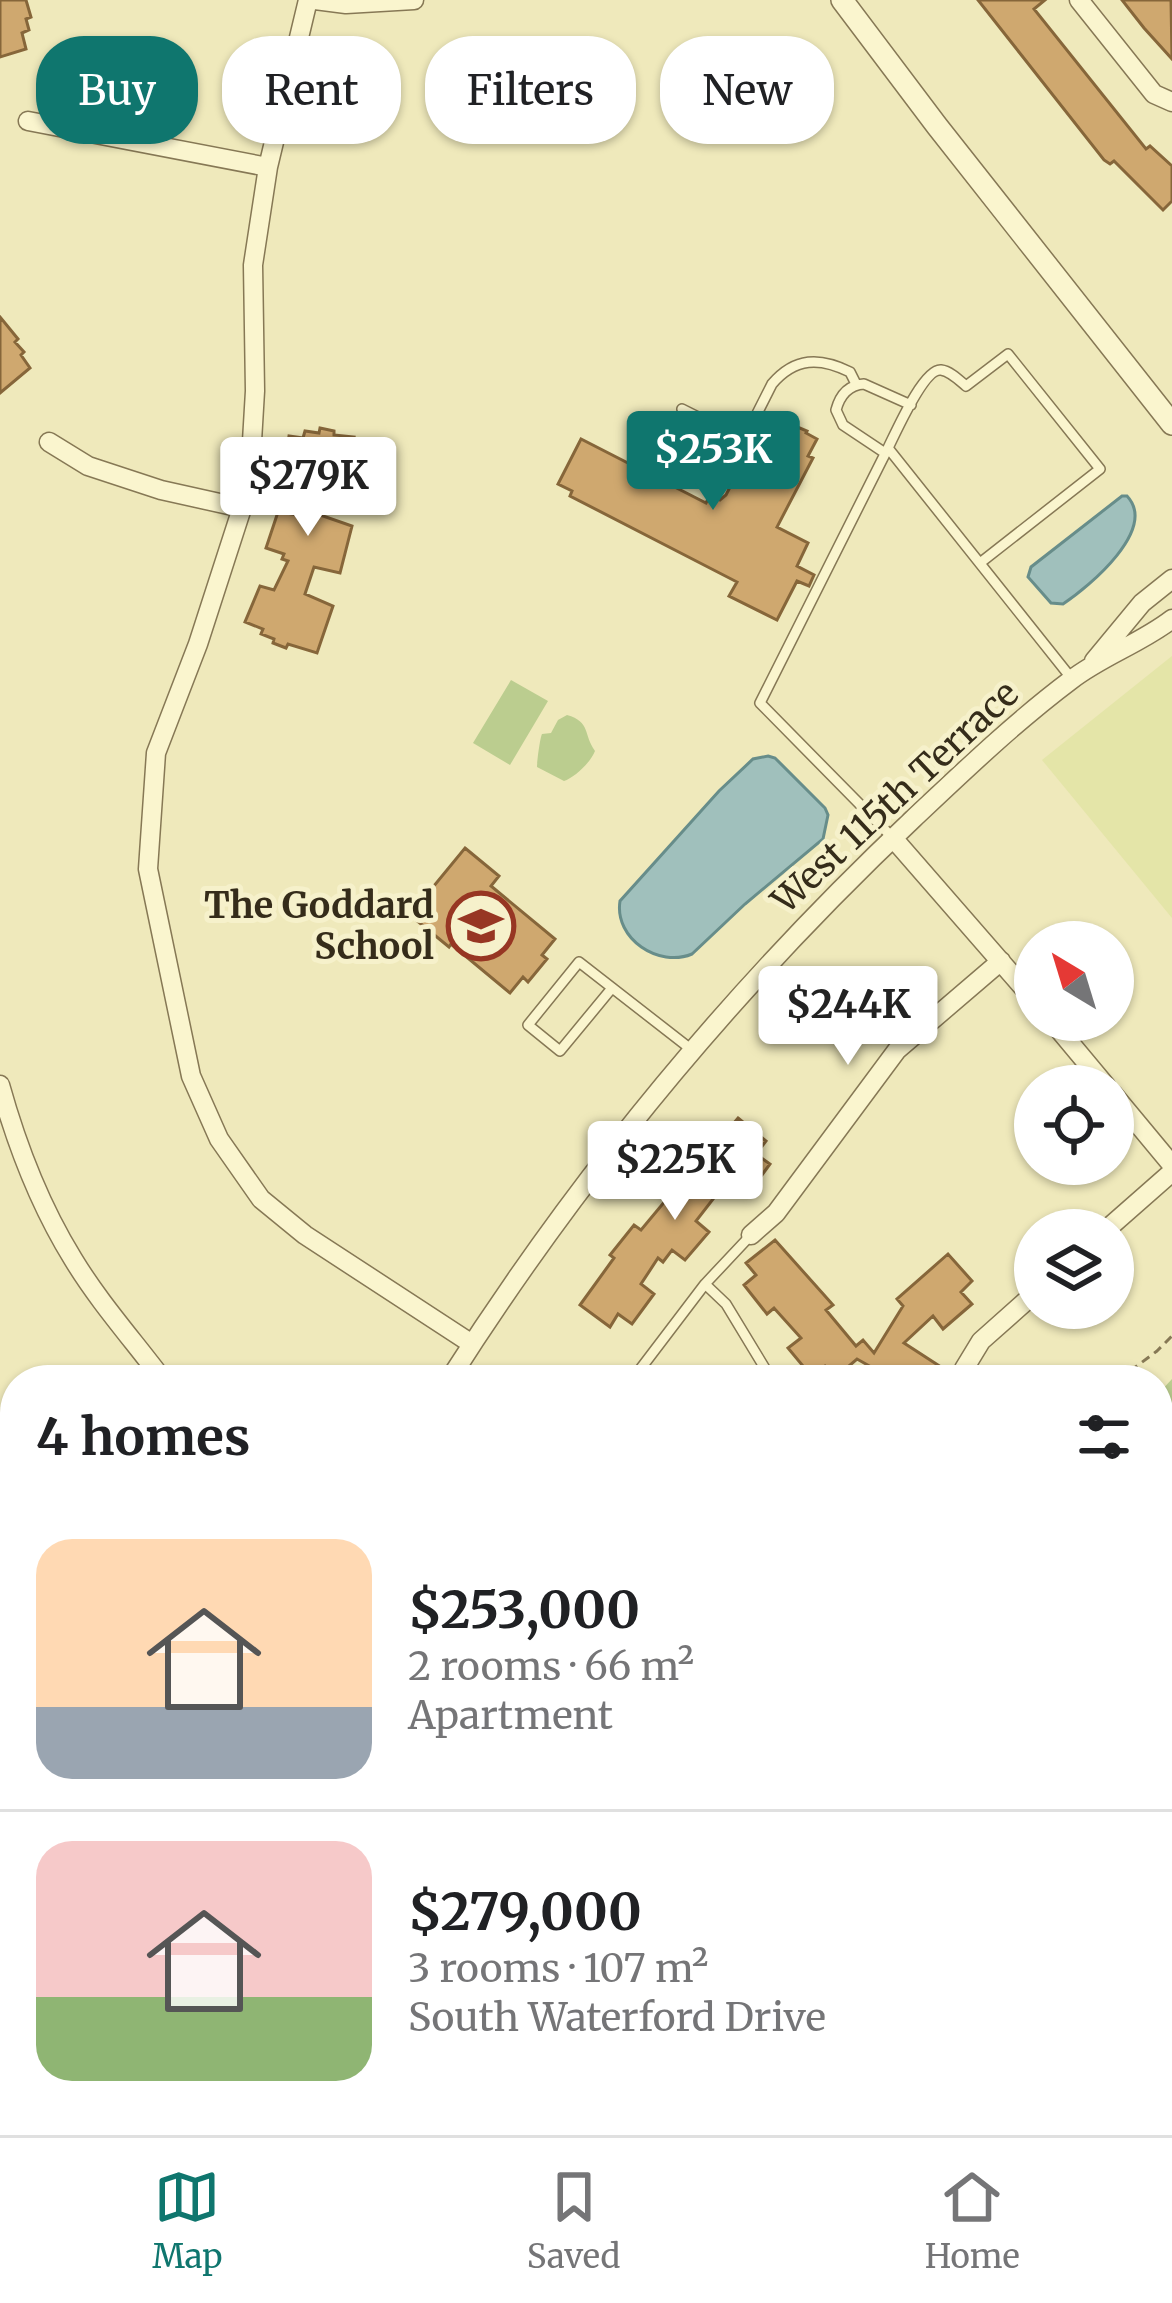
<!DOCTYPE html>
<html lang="en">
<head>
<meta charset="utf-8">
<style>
  :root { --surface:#fff; --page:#f2f2f2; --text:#202124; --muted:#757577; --line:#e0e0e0; --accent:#0f766e }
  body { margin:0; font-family:Merriweather,serif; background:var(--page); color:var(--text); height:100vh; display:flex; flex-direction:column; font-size:45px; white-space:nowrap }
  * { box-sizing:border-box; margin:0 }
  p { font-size:39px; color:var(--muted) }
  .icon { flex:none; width:66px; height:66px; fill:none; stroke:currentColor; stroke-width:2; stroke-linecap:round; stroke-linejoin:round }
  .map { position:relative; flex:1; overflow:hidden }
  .panel { position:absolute; left:0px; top:1365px; width:1173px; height:771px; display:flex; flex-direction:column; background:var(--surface); border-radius:48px 48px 0 0; box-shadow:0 3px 9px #0004 }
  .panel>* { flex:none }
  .hud { position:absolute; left:36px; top:36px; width:1101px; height:108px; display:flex; gap:24px }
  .needle { width:78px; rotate:322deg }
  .controls { position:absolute; left:1014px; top:921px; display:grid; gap:24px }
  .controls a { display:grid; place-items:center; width:120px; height:120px; border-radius:50%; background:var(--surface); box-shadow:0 3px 9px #0004; font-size:60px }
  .price { position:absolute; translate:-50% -102px; padding:0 27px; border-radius:12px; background:#fff; color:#222; font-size:39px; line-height:78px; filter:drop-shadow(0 3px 6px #0008) }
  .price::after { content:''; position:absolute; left:50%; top:72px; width:36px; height:27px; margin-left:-18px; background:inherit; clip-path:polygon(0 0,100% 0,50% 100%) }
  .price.on { background:var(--accent); color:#fff }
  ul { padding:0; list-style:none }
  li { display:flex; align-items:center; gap:36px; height:300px; padding:0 36px }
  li+li { border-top:3px solid var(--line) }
  li span { display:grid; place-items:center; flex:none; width:336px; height:240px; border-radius:36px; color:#555 }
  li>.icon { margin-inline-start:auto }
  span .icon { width:144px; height:144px; fill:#fffc; stroke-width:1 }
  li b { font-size:51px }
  h2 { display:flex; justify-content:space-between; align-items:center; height:144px; padding:0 36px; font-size:51px }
  .tag { padding:0 42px; border-radius:48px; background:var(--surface); box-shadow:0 3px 9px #0004; font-size:42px; line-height:108px }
  .tag.on { background:var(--accent); color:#fff }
  .menu { display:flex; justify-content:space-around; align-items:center; height:168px; border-top:3px solid var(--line); background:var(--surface); font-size:33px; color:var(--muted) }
  .menu a { display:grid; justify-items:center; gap:6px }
  .menu .on { color:var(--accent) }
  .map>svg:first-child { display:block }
  .farmland { fill:#e4e5a8 }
  .green { fill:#bbcd8f }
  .water { fill:#a0c0bc; stroke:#678d8a; stroke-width:3 }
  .building { fill:#cfa86f; stroke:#86663a; stroke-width:3 }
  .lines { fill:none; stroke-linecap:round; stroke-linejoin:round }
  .service-casing { stroke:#867855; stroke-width:12 }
  .minor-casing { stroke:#867855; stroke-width:21 }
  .tertiary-casing { stroke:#867855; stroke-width:24 }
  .path { stroke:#867855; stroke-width:3; stroke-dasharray:9 6; stroke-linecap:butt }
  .service { stroke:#faf5ce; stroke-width:9 }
  .minor { stroke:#faf5ce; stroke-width:18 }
  .tertiary { stroke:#faf5ce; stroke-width:21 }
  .labels { text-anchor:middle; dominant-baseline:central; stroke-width:10; stroke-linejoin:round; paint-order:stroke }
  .street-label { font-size:36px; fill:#352c1a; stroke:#f6f1cb }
  .poi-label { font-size:36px; font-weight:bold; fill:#352c1a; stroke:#f6f1cb; text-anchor:end }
</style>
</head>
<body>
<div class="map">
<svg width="1172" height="2135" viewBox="0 0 1172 2135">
  <rect width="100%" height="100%" fill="#efe9bb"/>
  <path class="farmland" d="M1172 656V918L1042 760Z"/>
  <path class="green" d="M511 680 548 701 510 765 473 743Z
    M567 715C591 722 583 734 595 751 591 762 574 778 564 781L537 767C537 762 540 738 542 734L551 733 558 720Z
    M1172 1379V1607L1158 1582V1394Z"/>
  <path class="water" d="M1122 496H1127C1158 529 1090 586 1063 604L1051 603 1028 577 1031 567Z
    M768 756 775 758 825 808 828 815 823 839 745 904 692 954C659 968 614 939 620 901L719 791 753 759Z"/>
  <path class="building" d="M0 0H26L31 17 26 19 29 30 22 33 26 49 0 57Z
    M978 0H1045L1034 9 1146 149 1150 146 1172 166V201L1163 210 1114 161 1110 164 1104 160Z
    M1122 0H1171L1172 59 1144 28Z
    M0 317 18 339 15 342 24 352 21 355 30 368 0 393Z
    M771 416 807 431 806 433 817 439 808 456 813 458 777 527 808 543 797 566 814 575 809 586 797 581 777 620 729 596 737 582 570 496 572 491 558 484 581 439 706 503 710 495 720 500 726 495 759 430 763 432Z
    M320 428 334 431V435L354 437 353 441H363L357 488 346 487 345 492 329 488 323 516 352 526 340 573 314 567 305 594 333 606 317 653 288 644 286 648 273 643 274 639 261 634 263 629 245 622 260 586 274 590 288 561 282 559 284 554 266 548 278 512 293 514 302 484 297 482 298 477 283 475 289 436 303 438 305 431 319 433Z
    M465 848 499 876 491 886 555 939 542 955 547 959 528 982 523 977 510 993 451 944 449 947 410 915Z
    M738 1118 766 1141 756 1154 770 1164 748 1194 735 1184 725 1195 720 1190 696 1221 709 1232 685 1260 672 1250 663 1262 658 1258 641 1284 654 1294 632 1324 618 1314 610 1327 580 1305 614 1258 610 1255 634 1225 641 1230 671 1194 667 1191 694 1156 701 1162Z
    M775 1240 833 1305 826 1310 856 1346 863 1340 874 1353 903 1306 897 1299 948 1254 972 1281 961 1292 972 1304 943 1329 933 1316 904 1343 944 1369 937 1380H875L880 1372 857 1359 835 1378 825 1366 812 1377 788 1348 801 1338 774 1308 767 1314 744 1285 756 1275 746 1263Z
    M1172 1845V2117L1158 2128V1856Z
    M568 2121H653L655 2126 640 2135H546Z"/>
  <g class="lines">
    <defs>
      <path id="service" d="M682 409 744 440
        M888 448 760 703 892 837
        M885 453 843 425 836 410C840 395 848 385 864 384L911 405
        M718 491 772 384C795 357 820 357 850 372L856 384
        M980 563 1100 469 1008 354 966 386C959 380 950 371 941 370 924 368 896 432 888 448L1072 679
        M612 988 560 1051 528 1025 579 962 692 1050
        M705 1284 726 1304 772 1380
        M632 1380 705 1284 751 1235
        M324 2121 334 2135
        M662 2121 671 2135
        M986 2121 997 2135
        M1054 2121 1065 2135
        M1165 2135 1172 2129"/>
      <path id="minor" d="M308 0 268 167 253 265 255 391 251 458 242 508 198 644 156 753 148 869 191 1076 219 1139 261 1199 305 1235 472 1344
        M315 0 346 4 414 0
        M1079 0 1154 94 1172 102
        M28 121 268 167
        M49 442 88 466 161 490 242 508
        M1094 661 1142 603 1172 579
        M893 838 1035 1001
        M1051 1020 1106 1086
        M0 1085C17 1146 39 1204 73 1259 99 1302 133 1340 163 1380
        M1113 1094 1172 1165
        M1106 1230 1172 1172
        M751 1235 776 1213 897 1050 1001 961
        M964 1369 981 1341 1035 1293
        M449 1380C580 1174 736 986 913 819 964 771 1015 722 1071 680 1102 656 1141 643 1172 619
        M0 1473 15 1517
        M0 1550 15 1547
        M0 1997 15 1988
        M474 2121 483 2135
        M852 2121 860 2135
        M894 2121 902 2135"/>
      <path id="tertiary" d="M842 0 937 126 1172 424"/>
    </defs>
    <use href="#service" class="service-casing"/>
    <use href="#minor" class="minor-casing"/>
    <use href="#tertiary" class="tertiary-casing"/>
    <path class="path" d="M1118 1380 1157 1351 1172 1336"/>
    <use href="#service" class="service"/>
    <use href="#minor" class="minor"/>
    <use href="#tertiary" class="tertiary"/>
  </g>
  <defs>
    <symbol id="school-ring" viewBox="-11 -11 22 22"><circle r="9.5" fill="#f6f1cb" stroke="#973623" stroke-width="1.5"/><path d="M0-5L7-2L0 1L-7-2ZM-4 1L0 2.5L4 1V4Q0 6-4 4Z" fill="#973623"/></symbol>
  </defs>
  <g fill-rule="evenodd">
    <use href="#school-ring" x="443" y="888" width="76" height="76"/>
  </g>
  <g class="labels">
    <g class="street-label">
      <text transform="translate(895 797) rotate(-43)">West 115th Terrace</text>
    </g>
    <g class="poi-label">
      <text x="434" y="905">The Goddard<tspan x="434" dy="41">School</tspan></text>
    </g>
  </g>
</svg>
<div class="controls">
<a><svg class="needle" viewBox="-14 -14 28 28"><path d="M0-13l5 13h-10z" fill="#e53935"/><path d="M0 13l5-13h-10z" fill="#757577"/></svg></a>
<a><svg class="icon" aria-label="locate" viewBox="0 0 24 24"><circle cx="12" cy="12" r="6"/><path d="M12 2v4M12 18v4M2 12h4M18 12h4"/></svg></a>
<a><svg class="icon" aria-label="layers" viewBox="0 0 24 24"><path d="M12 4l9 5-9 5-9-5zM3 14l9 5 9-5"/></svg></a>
</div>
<b class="price on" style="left:713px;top:513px">$253K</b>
<b class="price" style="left:308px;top:539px">$279K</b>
<b class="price" style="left:848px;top:1068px">$244K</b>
<b class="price" style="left:675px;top:1223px">$225K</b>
<div class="hud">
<a class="tag on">Buy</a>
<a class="tag">Rent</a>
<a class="tag">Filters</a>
<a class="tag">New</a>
</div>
<section class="panel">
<h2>4 homes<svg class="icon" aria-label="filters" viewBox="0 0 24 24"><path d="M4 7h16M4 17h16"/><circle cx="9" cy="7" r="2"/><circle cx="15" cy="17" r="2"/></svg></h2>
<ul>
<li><span style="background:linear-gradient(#ffd9b3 70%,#9aa5b1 0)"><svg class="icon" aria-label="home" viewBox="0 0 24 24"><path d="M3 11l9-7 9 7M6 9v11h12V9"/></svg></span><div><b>$253,000</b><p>2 rooms · 66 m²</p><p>Apartment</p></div></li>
<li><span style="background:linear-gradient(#f6c9c9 65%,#8fb573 0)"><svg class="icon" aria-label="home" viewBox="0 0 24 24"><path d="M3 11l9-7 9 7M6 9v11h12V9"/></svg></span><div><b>$279,000</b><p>3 rooms · 107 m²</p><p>South Waterford Drive</p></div></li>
</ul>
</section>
</div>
<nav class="menu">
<a class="on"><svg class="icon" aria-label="map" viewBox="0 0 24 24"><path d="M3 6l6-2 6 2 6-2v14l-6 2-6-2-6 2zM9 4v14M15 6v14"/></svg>Map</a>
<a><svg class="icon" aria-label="saved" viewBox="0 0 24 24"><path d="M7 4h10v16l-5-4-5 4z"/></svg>Saved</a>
<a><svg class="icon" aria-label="home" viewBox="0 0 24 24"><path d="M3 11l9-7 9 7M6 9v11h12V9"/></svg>Home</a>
</nav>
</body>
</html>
